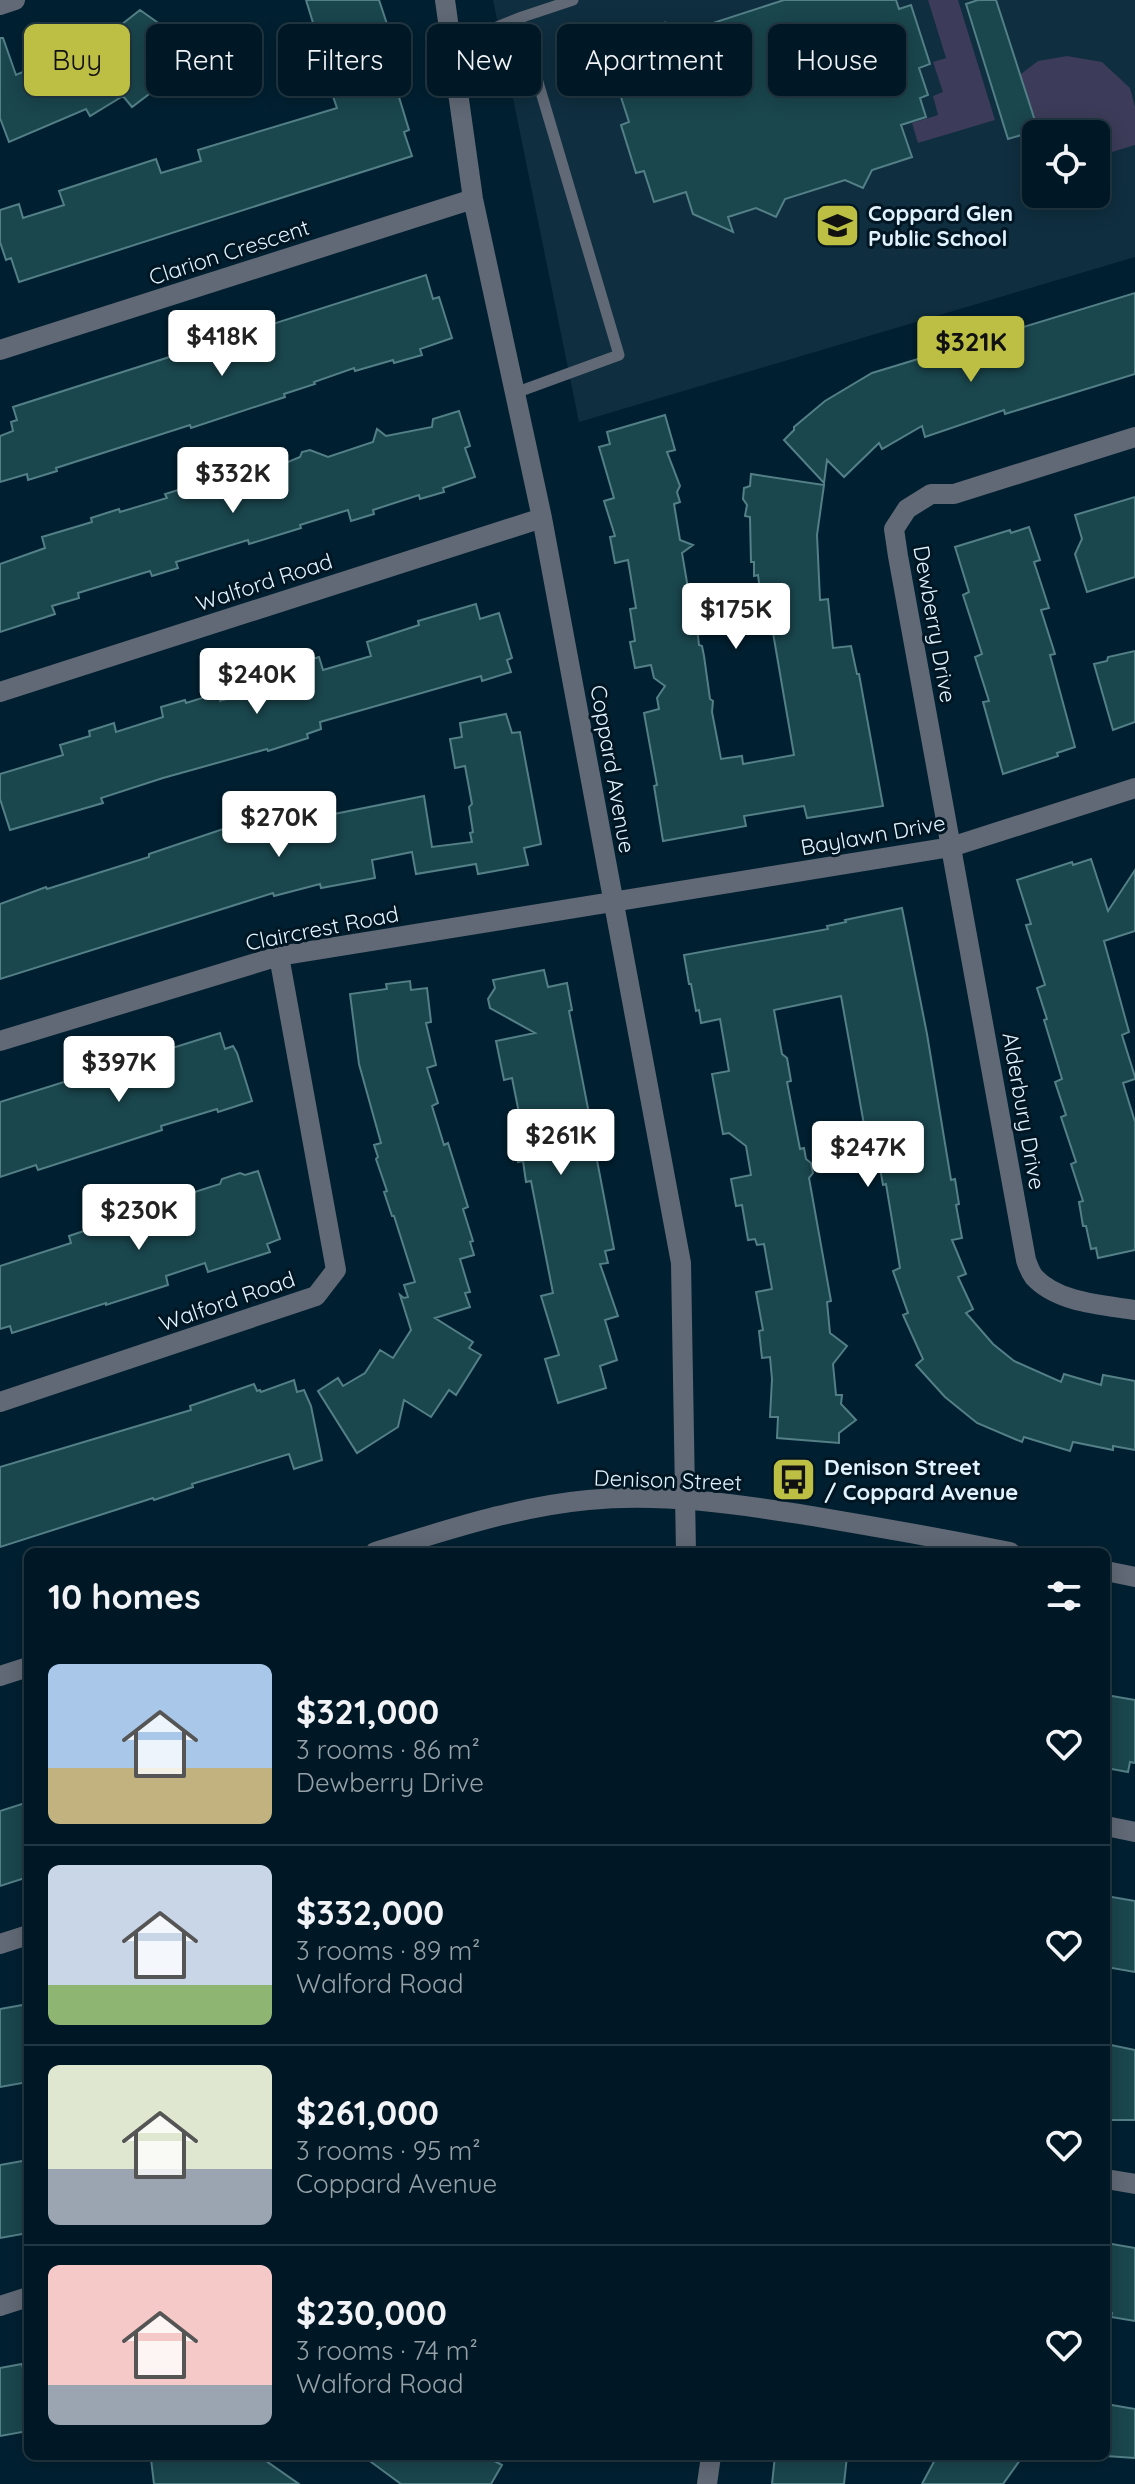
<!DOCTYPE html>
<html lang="en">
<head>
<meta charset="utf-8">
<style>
  :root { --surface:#001825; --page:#0e2532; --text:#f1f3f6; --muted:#95a0a7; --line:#223742; --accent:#bcbf44 }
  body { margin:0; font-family:Quicksand,sans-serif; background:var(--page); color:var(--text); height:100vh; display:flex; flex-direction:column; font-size:30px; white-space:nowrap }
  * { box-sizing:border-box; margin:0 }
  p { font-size:26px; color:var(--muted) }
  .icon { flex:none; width:44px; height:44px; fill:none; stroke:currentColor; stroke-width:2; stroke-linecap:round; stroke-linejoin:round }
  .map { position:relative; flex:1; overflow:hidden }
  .side { position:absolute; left:24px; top:1548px; width:1086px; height:912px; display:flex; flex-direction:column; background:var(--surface); border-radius:12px; box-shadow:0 4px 20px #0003,0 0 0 2px var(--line) }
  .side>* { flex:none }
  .hud { position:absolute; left:24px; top:24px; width:1088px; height:72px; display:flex; gap:16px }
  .fabs { position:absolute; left:1022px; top:120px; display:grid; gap:16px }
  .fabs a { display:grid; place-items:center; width:88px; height:88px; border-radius:12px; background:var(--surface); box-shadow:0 4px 20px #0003,0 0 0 2px var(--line); font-size:40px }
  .price { position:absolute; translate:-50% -68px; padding:0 18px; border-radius:8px; background:#fff; color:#222; font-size:26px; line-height:52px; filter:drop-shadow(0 2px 4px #0008) }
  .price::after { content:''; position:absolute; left:50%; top:48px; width:24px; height:18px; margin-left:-12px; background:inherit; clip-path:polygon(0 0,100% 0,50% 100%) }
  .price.on { background:var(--accent); color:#111 }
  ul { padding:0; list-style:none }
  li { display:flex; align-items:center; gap:24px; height:200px; padding:0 24px }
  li+li { border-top:2px solid var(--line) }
  li span { display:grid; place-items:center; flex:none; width:224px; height:160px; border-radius:12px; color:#555 }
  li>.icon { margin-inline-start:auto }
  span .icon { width:96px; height:96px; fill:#fffc; stroke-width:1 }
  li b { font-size:34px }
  h2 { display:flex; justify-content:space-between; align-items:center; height:96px; padding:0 24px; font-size:34px }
  .chip { padding:0 28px; border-radius:12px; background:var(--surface); box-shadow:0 4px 20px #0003,0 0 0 2px var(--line); font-size:28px; line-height:72px }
  .chip.on { background:var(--accent); color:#111 }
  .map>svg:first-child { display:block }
  .built { fill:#0f2e3f; fill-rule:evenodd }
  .green { fill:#3c3b59 }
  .building { fill:#1a464d; stroke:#537f87; stroke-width:2 }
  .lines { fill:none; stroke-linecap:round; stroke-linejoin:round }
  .service { stroke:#616976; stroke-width:11 }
  .minor { stroke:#616976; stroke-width:20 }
  .tertiary { stroke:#616976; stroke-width:20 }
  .labels { text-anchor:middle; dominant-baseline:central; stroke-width:6; stroke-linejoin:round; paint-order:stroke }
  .poi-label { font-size:22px; font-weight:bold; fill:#e1f3ff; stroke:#001623; text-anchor:start }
  .street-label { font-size:22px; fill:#e1f3ff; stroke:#001623 }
</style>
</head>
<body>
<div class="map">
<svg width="1135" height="2484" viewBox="0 0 1135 2484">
  <rect width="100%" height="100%" fill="#002031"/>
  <path class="built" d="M493 0H1135V257L579 422ZM1036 134H1096V194H1036Z"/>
  <path class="green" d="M928 0H958L995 120 918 143 912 123 938 115 933 96 943 92 933 62 946 58Z
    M1067 56 1102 62 1130 88 1135 107V145L1096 157V134H1036V149L1017 77 1038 61Z"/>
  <path class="building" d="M306 0H379L387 24 375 27 378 38 374 39 389 86 395 84 409 130 404 132 412 156 19 282 11 258 6 260 0 242V210L19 204 23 218 64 205 59 191 156 159 161 173 201 161 198 150 337 108 309 27 314 26Z
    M784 0H896L899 9 911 5 930 64 919 68 928 95 920 98 926 117 901 125 912 157 872 170 863 188 845 180 785 199 776 217 756 208 728 217 733 232 693 214 686 192 654 202 644 171 636 173 621 125 629 122 619 91 651 81 643 55 665 23 670 37Z
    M978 0H996L1038 130 1008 139 966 4Z
    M140 10 195 49 182 69 132 107 123 96 90 116 86 109 9 142 0 118V38H3L16 75 41 64 46 75 102 40Z
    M426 275 433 299 439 297 452 338 420 349 422 355 394 363 393 360 355 371 354 368 314 382 315 384 284 394 285 397 191 428 190 425 56 468 57 471 28 480 27 474 0 482V436L13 431 11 422 17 420 13 407Z
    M1135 293V374L1005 414 1004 410 925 437 922 426 882 449 879 443 844 477 827 460 824 483 784 440 794 430V427L825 401 872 373Z
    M459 411 470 446 465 448 475 477 443 488 444 492 420 499 419 495 373 510 374 514 351 521 348 510 300 525 301 528 249 544 248 540 176 562 178 568 152 576 150 571 78 593 79 598 52 606 55 614 0 632V564L45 548 42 537 92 522 91 518 119 509 120 512 167 498 165 494 194 485 195 488 246 473 247 474 288 462 300 457 302 452 310 450 328 457 373 442 377 429 386 436 432 427 433 419Z
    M665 415 675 450 667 452 680 486 677 492 680 502 674 504 680 540 693 545 682 553 691 606 703 611 696 618 699 645 702 646 704 656 710 699 713 701 712 712 721 759 742 756 743 764 794 755 772 627 767 628 765 615H763L758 575 754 576V562H751L750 517 745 516 747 505 743 499 744 488 750 486 751 474 824 485 817 535 820 600 828 599 833 648 851 646 857 674H859L883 806 807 818 804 806 744 816 746 826 663 841 654 786 657 785 644 713 659 709 657 698 665 686 654 678 651 665 635 668 630 642 635 641 630 609 636 608 628 560 615 563 610 537 615 536 604 501 614 498 599 447 610 444 607 432Z
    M1135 497V577L1087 592 1075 554 1082 539 1075 515Z
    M1029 527 1040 560 1034 562 1049 608 1041 610 1055 654 1050 655 1075 747 1057 753 1058 756 1003 774 983 702 989 701 975 657 982 654 963 595 969 592 955 547 1010 530 1011 533Z
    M476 604 480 619 499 613 512 658 507 660 511 672 482 681 481 676 320 722 321 729 307 734 308 738 268 751 267 749 163 778 101 798 103 803 10 830 0 799V774L63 755 60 745 90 736 89 731 114 723 116 732 163 717 161 707 185 700 186 703 218 693 220 701 267 687 264 677 296 667 295 664 319 657 323 670 371 656 367 642 419 625 418 621Z
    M1135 651V722L1113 730 1094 664 1107 661 1108 657Z
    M506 714 512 733 520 732 541 844 524 848 528 865 478 874 476 864 416 874 412 852 372 860 375 878 321 888 320 884 274 896 273 893 0 979V904L46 887 47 889 149 857V854L244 822 278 814 279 816 328 807 329 815 424 796 432 847 472 842 470 833 473 832 469 807 472 804 465 766 455 768 450 739 462 737 460 723Z
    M1091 859 1108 911 1135 870V931L1104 941 1129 1032 1122 1035 1135 1077V1079L1123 1083 1135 1122V1250L1098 1258 1096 1248 1091 1249 1086 1226H1083L1079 1202 1083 1201 1071 1164 1076 1162 1061 1117 1066 1115 1055 1082 1062 1079 1044 1020 1047 1019 1037 988 1045 985 1026 925 1031 924 1017 880 1072 862 1073 865Z
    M902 908 927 1034 951 1180 955 1179 959 1204 956 1205 962 1238 952 1240 966 1274 958 1277 973 1309 966 1313 993 1344 1014 1361 1061 1382 1064 1374 1101 1385 1103 1375 1135 1381V1450L1113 1446V1450L1073 1442 1070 1451 1024 1437 1022 1442 977 1423 945 1397 916 1365 923 1359 903 1315 908 1313 893 1271 900 1268 886 1184 883 1185 876 1146 868 1147 841 996 774 1010 782 1054 787 1058 791 1081 787 1082 800 1149 804 1148 806 1159 811 1163 813 1173 809 1178 831 1301 827 1302 830 1333 847 1346 833 1364 836 1395H842L841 1404 856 1420 839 1433V1443L777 1438 778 1417H770L772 1379 770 1357 762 1358 759 1331 763 1330 756 1292 772 1289 764 1244 757 1245 755 1239 748 1240 742 1205 736 1206 731 1179 751 1175 746 1146 729 1133 723 1134 712 1074 729 1071 720 1019 701 1023 699 1010 696 1011 691 984H689L684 955 828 929 827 926 846 922 845 920Z
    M544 970 548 987 567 983 572 1010 569 1011 592 1129H594L598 1155H596L614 1249 605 1251 608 1263 600 1264 618 1316 605 1320 617 1360 600 1366 606 1388 558 1403 545 1359 559 1355 541 1296 553 1293 531 1181 526 1182 523 1161 518 1162 515 1147 523 1133 512 1078 504 1080 496 1041 535 1033 490 1008 488 999 495 988 493 980Z
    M410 981 411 990 427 988 431 1022 426 1023 436 1065 427 1068 438 1103 432 1106 444 1145 448 1143 468 1207 463 1209 473 1241 470 1242 474 1255 460 1259 470 1292 465 1293 470 1307 435 1318 473 1342 469 1348 481 1355 456 1395 449 1390 431 1417 404 1400 398 1427 357 1453 318 1391 338 1378 343 1386 365 1373 380 1350 393 1358 411 1330 400 1295 404 1298 408 1297 404 1285 415 1282 394 1216H392L384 1192 387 1191 376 1159 378 1157 374 1145 381 1143 359 1064 350 994 387 989 386 984Z
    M220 1033 225 1049 233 1046 237 1053 252 1101 218 1112 217 1109 161 1126 162 1130 38 1170 36 1165 0 1177V1102Z
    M258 1171 280 1239 267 1244 270 1252 208 1272 205 1263 166 1276 168 1285 106 1305V1303L12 1333 10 1326 0 1329V1266L71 1243 69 1236 117 1220 121 1211 140 1205 143 1207 157 1204 220 1184 222 1179 240 1173 245 1175Z
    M294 1380 297 1392 304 1390 311 1406 322 1460 294 1469 289 1454 192 1484 193 1487 154 1500 153 1498 0 1547V1467L191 1410 190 1406 254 1384 257 1391 260 1390 261 1392Z
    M1106 1695 1135 1700V1763L1130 1762 1128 1772 1106 1768Z
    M28 1802V1877L0 1886V1811Z
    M1106 1896 1135 1901V1972L1106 1967Z
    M28 2004V2082L0 2087V2009Z
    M1106 2044 1135 2050V2120H1106Z
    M28 2160V2233L0 2238V2165Z
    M1106 2243 1135 2248V2321L1111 2317 1112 2313 1106 2312Z
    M22 2364 25 2378 28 2377V2431L0 2436V2368Z
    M1106 2404 1135 2409V2458L1106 2456Z
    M186 2456 244 2458 246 2456 266 2461 299 2484H154L151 2459Z
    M363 2456H485L502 2465 491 2484H401Z
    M775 2456H847L844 2484H772Z
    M937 2456H1023L1003 2484H922Z"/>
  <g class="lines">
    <path class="service" d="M452 45 519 18
      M515 393 619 355 519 18 573 0"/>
    <path class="minor" d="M445 0 473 199 542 518 681 1263 686 1552
      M0 5 15 0
      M0 350 473 199
      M1135 437 954 494H931L907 509 894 529 898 556 1026 1260C1028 1266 1031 1273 1034 1277 1058 1303 1103 1305 1135 1310
      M0 692 542 518
      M0 1041 279 956 951 847 1135 788
      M0 1402 316 1296 336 1270 279 956
      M1106 1826 1135 1832
      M0 1944 28 1935
      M1106 2179 1135 2184
      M0 2306 28 2297
      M707 2484 711 2456"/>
    <path class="tertiary" d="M375 1552C445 1531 514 1507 588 1500 663 1493 738 1504 812 1516 878 1527 944 1539 1010 1552
      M1106 1571 1135 1577
      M0 1676 28 1667"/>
  </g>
  <defs>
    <symbol id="school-square" viewBox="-11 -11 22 22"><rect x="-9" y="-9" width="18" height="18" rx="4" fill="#bcbf44" stroke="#001623"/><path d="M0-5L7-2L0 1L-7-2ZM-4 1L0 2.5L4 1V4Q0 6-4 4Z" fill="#111"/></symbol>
    <symbol id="bus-square" viewBox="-11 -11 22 22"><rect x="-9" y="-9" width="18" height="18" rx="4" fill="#bcbf44" stroke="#001623"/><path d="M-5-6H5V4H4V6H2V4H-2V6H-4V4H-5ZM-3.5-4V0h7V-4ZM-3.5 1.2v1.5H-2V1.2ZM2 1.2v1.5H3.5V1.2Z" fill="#111"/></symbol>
  </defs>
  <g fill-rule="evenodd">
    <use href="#school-square" x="812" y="200" width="51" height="51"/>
    <use href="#bus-square" x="768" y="1454" width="51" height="51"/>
  </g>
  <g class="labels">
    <g class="poi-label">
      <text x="868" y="213">Coppard Glen<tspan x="868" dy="25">Public School</tspan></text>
      <text x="824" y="1467">Denison Street<tspan x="824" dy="25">/ Coppard Avenue</tspan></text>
    </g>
    <g class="street-label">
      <text transform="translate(229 252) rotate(-18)">Clarion Crescent</text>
      <text transform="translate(264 582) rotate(-18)">Walford Road</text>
      <text transform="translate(935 624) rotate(80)">Dewberry Drive</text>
      <text transform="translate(613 769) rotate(80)">Coppard Avenue</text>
      <text transform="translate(873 835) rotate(-10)">Baylawn Drive</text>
      <text transform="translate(322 928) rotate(-11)">Claircrest Road</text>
      <text transform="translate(1024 1111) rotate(80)">Alderbury Drive</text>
      <text transform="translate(227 1301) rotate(-19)">Walford Road</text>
      <text transform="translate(668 1480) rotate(2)">Denison Street</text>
    </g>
  </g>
</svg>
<div class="fabs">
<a><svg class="icon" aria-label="locate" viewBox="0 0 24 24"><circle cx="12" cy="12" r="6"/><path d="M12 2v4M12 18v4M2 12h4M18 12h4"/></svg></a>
</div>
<b class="price" style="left:222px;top:378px">$418K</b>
<b class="price on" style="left:971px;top:384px">$321K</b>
<b class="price" style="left:233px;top:515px">$332K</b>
<b class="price" style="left:736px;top:651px">$175K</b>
<b class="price" style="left:257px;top:716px">$240K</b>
<b class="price" style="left:279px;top:859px">$270K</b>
<b class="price" style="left:119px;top:1104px">$397K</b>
<b class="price" style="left:561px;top:1177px">$261K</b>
<b class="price" style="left:868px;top:1189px">$247K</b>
<b class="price" style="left:139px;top:1252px">$230K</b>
<div class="hud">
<a class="chip on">Buy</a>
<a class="chip">Rent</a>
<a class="chip">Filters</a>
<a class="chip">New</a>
<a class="chip">Apartment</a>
<a class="chip">House</a>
</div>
<section class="side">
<h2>10 homes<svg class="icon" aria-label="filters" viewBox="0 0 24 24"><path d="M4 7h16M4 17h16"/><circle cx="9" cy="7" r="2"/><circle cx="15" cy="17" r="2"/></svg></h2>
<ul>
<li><span style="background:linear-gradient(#a9c7e8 65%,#c2b280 0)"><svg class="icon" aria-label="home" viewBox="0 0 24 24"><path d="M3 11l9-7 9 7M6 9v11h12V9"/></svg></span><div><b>$321,000</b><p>3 rooms · 86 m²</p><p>Dewberry Drive</p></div><svg class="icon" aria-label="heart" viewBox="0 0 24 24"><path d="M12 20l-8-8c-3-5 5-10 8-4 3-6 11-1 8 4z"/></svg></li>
<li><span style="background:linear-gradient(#c9d6e8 75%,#8fb573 0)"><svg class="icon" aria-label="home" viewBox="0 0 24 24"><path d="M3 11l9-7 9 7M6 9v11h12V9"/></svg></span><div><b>$332,000</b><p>3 rooms · 89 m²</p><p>Walford Road</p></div><svg class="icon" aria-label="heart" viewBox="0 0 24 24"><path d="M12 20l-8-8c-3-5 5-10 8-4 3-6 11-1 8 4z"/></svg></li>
<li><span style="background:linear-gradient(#dfe7d0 65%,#9aa5b1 0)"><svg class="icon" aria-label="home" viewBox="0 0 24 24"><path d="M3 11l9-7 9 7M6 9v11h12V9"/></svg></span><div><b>$261,000</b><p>3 rooms · 95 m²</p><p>Coppard Avenue</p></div><svg class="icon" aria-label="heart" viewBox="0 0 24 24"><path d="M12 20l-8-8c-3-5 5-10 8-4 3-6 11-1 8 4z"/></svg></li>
<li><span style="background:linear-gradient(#f6c9c9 75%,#9aa5b1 0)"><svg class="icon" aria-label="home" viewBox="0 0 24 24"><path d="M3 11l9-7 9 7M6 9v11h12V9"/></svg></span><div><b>$230,000</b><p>3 rooms · 74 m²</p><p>Walford Road</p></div><svg class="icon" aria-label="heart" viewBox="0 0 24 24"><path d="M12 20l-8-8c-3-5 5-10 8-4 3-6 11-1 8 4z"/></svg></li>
</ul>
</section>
</div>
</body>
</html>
